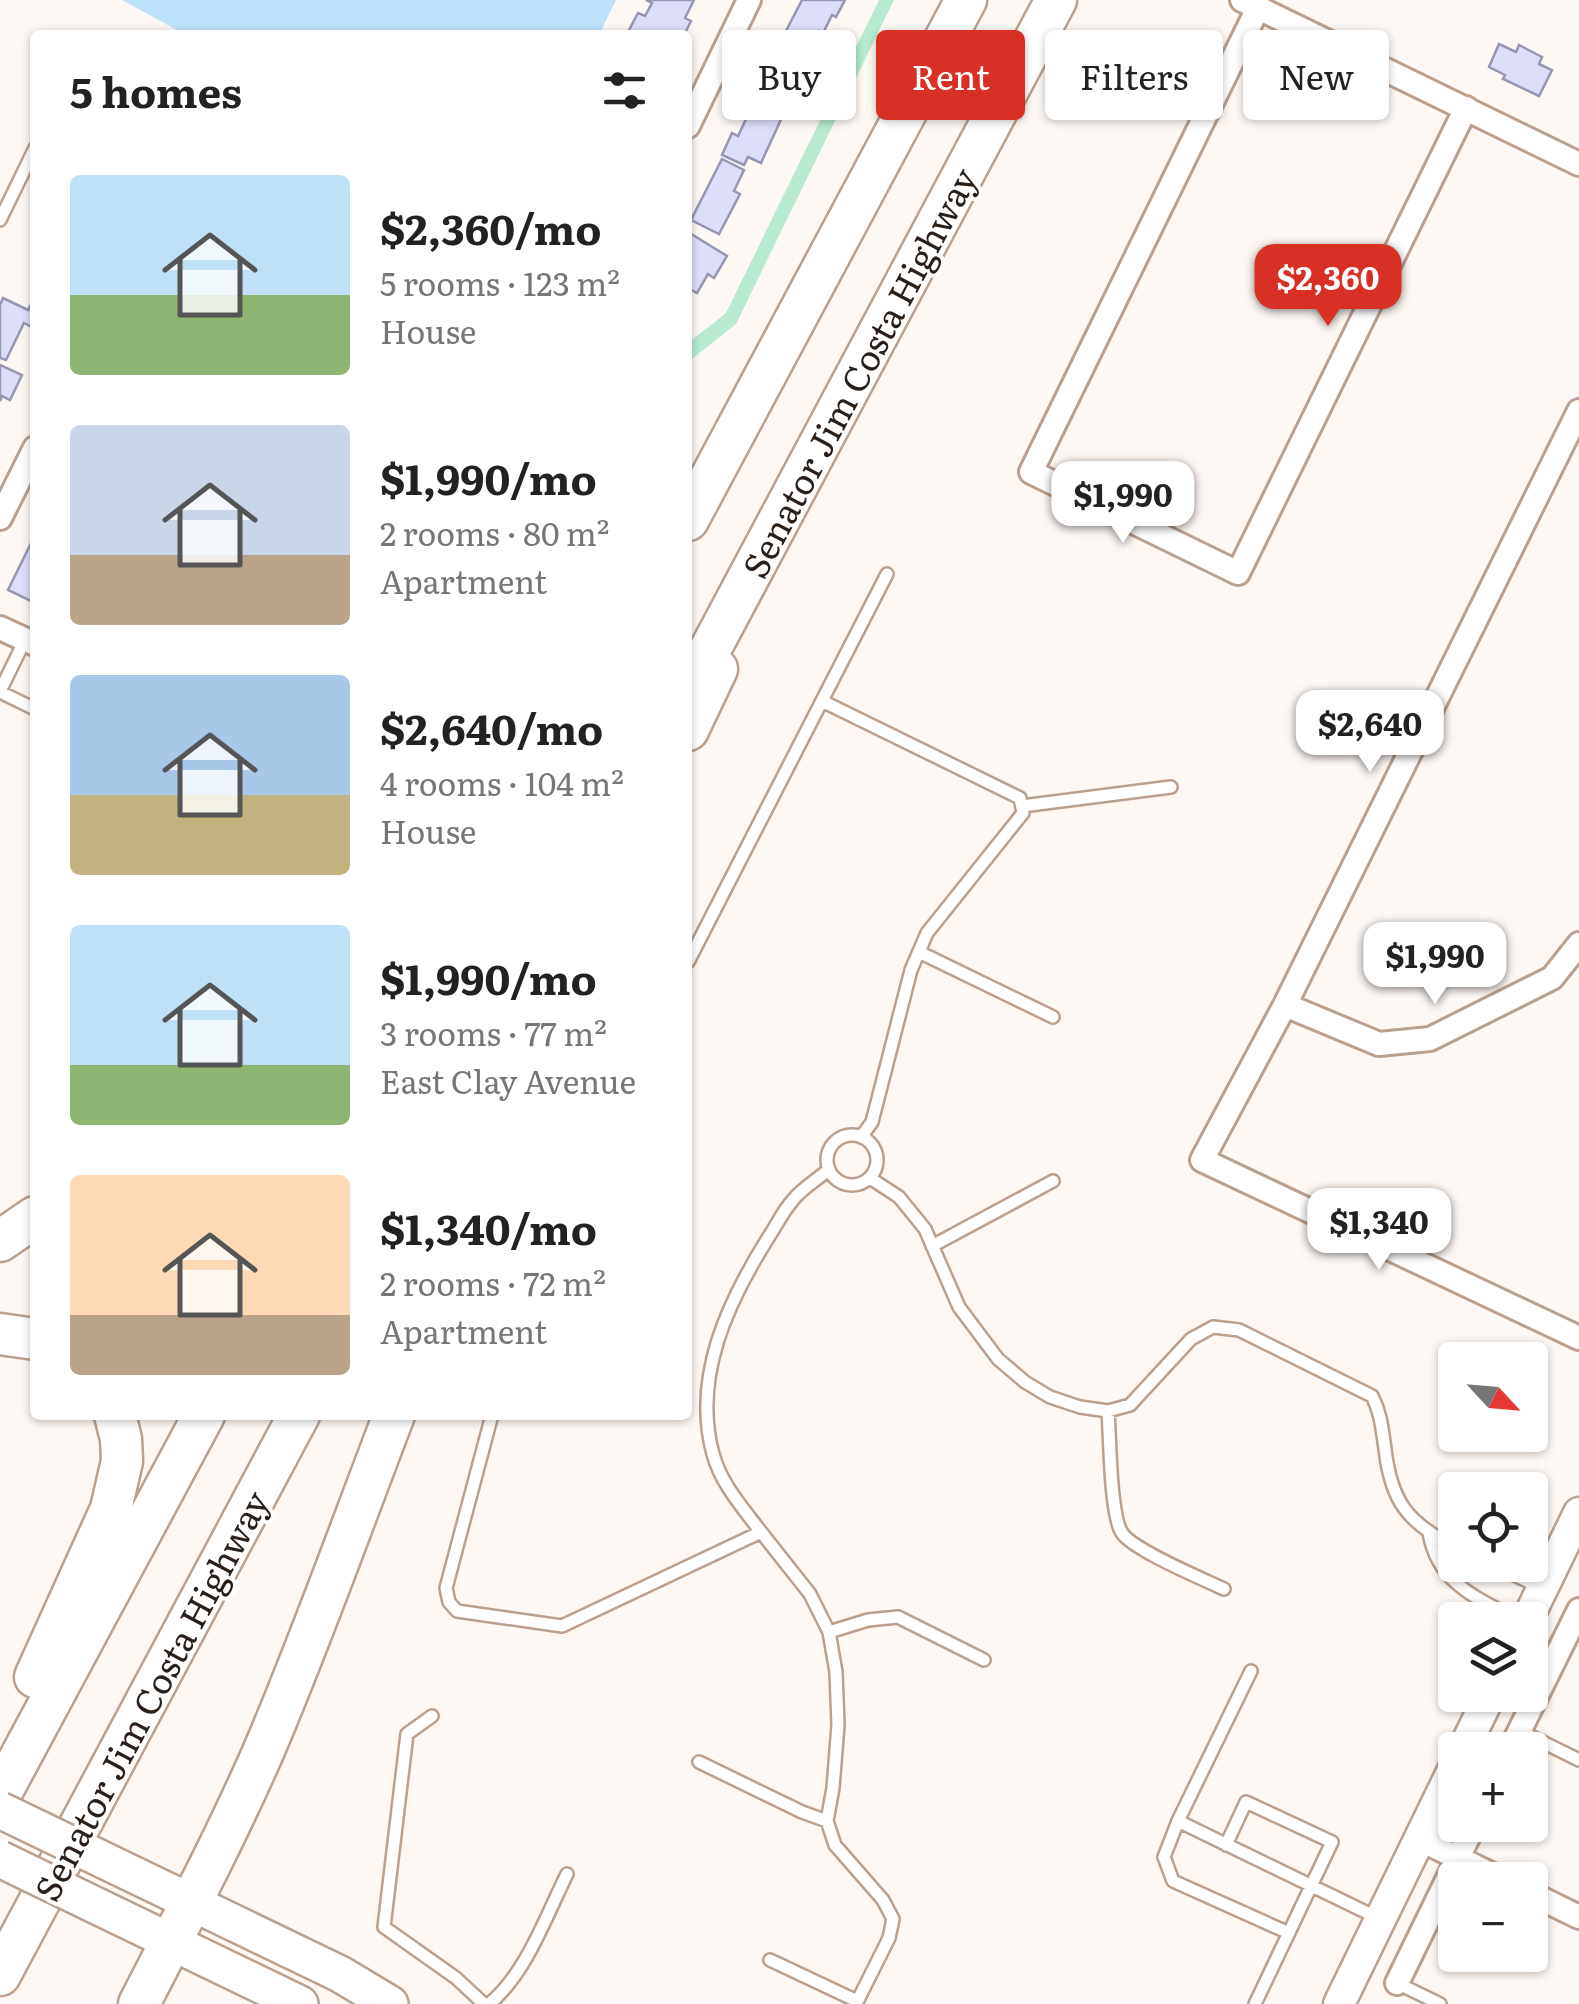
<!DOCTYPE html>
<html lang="en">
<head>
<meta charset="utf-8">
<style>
  :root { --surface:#fff; --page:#f2f2f2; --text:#222; --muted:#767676; --accent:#d93025 }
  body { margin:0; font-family:Literata,serif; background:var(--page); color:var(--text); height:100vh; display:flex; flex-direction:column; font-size:38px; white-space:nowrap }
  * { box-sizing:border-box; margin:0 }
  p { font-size:32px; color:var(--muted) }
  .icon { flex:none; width:55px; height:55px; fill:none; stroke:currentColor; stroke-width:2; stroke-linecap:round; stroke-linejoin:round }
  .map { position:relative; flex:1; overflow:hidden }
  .drawer { position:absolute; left:30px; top:30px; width:662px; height:1390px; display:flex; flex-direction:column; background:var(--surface); border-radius:10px; box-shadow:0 2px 8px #0004 }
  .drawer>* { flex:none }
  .hud { position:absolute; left:722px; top:30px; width:705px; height:90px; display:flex; gap:20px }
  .needle { width:65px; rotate:116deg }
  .controls { position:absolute; left:1438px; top:1342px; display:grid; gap:20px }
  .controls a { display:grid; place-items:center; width:110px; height:110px; border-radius:10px; background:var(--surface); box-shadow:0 2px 8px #0004; font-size:50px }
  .price { position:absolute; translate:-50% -85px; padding:0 22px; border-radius:20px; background:#fff; color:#222; font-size:32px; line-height:65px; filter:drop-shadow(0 2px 5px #0008) }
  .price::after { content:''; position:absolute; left:50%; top:60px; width:30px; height:22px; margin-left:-15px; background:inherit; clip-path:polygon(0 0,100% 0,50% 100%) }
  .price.current { background:var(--accent); color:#fff }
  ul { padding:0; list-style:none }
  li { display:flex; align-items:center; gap:30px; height:250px; padding:0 40px }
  li span { display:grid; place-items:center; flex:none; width:280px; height:200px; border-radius:10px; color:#555 }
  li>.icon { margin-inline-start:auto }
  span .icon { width:120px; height:120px; fill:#fffc; stroke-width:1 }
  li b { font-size:42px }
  h2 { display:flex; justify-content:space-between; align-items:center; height:120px; padding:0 40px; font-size:42px }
  .chip { padding:0 35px; border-radius:10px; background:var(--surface); box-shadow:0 2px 8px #0004; font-size:35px; line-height:90px }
  .chip.current { background:var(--accent); color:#fff }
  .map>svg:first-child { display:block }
  .green { fill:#b7ead1 }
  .water { fill:#bee1fa }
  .building { fill:#dddef7; stroke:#9697b3; stroke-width:2.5 }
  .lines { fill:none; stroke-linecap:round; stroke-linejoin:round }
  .lane-casing { stroke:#bba08e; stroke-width:16 }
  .street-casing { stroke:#bba08e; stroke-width:28 }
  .secondary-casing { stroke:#bba08e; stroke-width:35 }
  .primary-casing { stroke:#bba08e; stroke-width:40 }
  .highway-casing { stroke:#bba08e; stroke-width:45 }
  .lane { stroke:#fff; stroke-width:11 }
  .street { stroke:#fff; stroke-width:22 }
  .secondary { stroke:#fff; stroke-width:30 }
  .primary { stroke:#fff; stroke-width:35 }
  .highway { stroke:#fff; stroke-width:40 }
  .primary-bridge-casing { stroke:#bba08e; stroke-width:40; stroke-linecap:butt }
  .primary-bridge { stroke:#fff; stroke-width:35 }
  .labels { text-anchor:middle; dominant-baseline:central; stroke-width:8; stroke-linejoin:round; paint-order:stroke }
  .street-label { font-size:35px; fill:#2a1f18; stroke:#fff }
</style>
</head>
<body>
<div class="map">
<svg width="1579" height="2004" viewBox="0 0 1579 2004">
  <rect width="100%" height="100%" fill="#fef8f4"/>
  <path class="green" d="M879 0H894L736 324 688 362V343L726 313Z"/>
  <path class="water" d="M122 0H616L599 35H186Z"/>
  <path class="building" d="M646 0H694L685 18 691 21 684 35H633L628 32 638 13 645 16 652 3Z
    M802 0H845L836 17 832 15 823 33 819 31 812 44 786 31Z
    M781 34 817 52 794 97 787 93 781 105 762 96 768 83 763 81 774 60 769 57Z
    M1499 44 1516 52 1519 45 1542 57 1539 64 1552 70 1539 96 1503 79 1505 75 1489 67Z
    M755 100 784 113 761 163 748 157 744 165 722 155 732 133 738 136Z
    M722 159 744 170 734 191 740 194 719 234 691 220Z
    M688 232 727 256 714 278 708 274 697 293 688 288Z
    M3 298 28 310 32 302 35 304V329L24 323 6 360 0 358V305Z
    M0 365 22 375 10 400 2 396 0 401Z
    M34 537 35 538V603L8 590Z"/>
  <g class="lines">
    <defs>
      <path id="lane" d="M0 220 35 148
        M0 691 25 640
        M0 692 35 709
        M822 701 1020 798 1023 813 927 933 911 970 872 1122 861 1137
        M1022 806 1171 787
        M919 952 1053 1017
        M688 962 887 574
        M827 1160a25 25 0 1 1 50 0a25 25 0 1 1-50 0Z
        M870 1178 899 1197 925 1229 959 1307 998 1359 1025 1382 1050 1397 1080 1407 1108 1411 1130 1405 1191 1339 1213 1327 1239 1330 1372 1396C1381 1413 1382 1429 1385 1449 1391 1502 1408 1523 1455 1547
        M932 1246 1053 1181
        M1108 1411C1110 1436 1110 1515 1122 1533 1133 1550 1203 1579 1224 1589
        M492 1415 446 1588 449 1602 457 1611 562 1626 761 1532 810 1594 829 1632 836 1672 838 1725 833 1788 827 1821 835 1845 883 1900 893 1919 889 1938 856 2004
        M761 1532C743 1508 721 1484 713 1454 692 1377 728 1302 768 1238 776 1226 783 1211 793 1200 802 1188 817 1180 828 1170
        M1429 1533C1438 1584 1477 1598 1519 1620
        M1493 1565 1542 1588
        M829 1632 868 1620 898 1617 984 1660
        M432 1716 407 1734 384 1927 456 1978 484 2004
        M1520 1731 1579 1760
        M699 1762 802 1812 827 1821
        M1178 1821 1251 1671
        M1226 1845 1246 1802 1332 1842 1255 2004
        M1289 1933 1173 1881 1164 1857 1178 1821 1380 1919
        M770 1960 857 2001
        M1397 1983 1440 2004
        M489 2004C526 1974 546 1916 567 1874"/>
      <path id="street" d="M1242 0 1579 164
        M1258 8 1031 472 1238 573 1466 108
        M688 126 749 0
        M1579 411 1285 1005 1202 1160 1579 1338
        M0 518 35 448
        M0 628 35 644
        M1285 1005 1379 1044 1430 1039 1552 978 1579 944
        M1510 1750 1579 1610
        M1419 1839 1503 1880
        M1530 1893 1579 1917
        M1397 1983 1474 1825"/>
      <path id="secondary" d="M1527 1620 1579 1513
        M1463 1750 1490 1695
        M1339 2004 1455 1766"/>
      <path id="primary" d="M120 1868 340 1974 390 2004
        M99 1907 300 2004"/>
      <path id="highway" d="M688 520 966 0
        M688 691 1056 0
        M688 730 717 669
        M0 1241 35 1217
        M0 1334 35 1339
        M35 1677 111 1509 122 1461 121 1439 115 1415
        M0 1795 204 1415
        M0 1975 299 1415
        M139 2004C182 1920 226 1837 264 1750 311 1640 351 1527 394 1415"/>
    </defs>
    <use href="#lane" class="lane-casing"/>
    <use href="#street" class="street-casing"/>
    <use href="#secondary" class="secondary-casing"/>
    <use href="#primary" class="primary-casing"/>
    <use href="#highway" class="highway-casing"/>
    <use href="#lane" class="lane"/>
    <use href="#street" class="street"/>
    <use href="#secondary" class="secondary"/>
    <use href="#primary" class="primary"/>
    <use href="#highway" class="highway"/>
    <defs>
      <path id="primary-bridge" d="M0 1810 120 1868
        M0 1859 99 1907"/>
    </defs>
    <use href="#primary-bridge" class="primary-bridge-casing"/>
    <use href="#primary-bridge" class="primary-bridge"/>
  </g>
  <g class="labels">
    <g class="street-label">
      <text transform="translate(858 372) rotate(-62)">Senator Jim Costa Highway</text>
      <text transform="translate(150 1695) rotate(-62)">Senator Jim Costa Highway</text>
    </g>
  </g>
</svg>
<div class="controls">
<a><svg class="needle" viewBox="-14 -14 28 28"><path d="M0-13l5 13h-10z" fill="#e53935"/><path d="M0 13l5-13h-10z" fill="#767676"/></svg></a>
<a><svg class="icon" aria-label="locate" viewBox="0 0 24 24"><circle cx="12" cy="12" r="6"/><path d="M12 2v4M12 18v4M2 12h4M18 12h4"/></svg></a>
<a><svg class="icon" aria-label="layers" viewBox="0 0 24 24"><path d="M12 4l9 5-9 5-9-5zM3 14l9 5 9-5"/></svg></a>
<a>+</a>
<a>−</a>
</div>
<b class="price current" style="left:1328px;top:329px">$2,360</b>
<b class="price" style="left:1123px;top:546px">$1,990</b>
<b class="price" style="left:1370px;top:775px">$2,640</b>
<b class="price" style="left:1435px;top:1007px">$1,990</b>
<b class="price" style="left:1379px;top:1273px">$1,340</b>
<div class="hud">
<a class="chip">Buy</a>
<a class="chip current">Rent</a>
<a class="chip">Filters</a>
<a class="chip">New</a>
</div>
<section class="drawer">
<h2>5 homes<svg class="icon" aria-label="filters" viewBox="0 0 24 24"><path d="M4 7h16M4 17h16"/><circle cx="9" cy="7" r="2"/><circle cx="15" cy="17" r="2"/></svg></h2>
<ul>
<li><span style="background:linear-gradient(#bfe0f5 60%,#8fb573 0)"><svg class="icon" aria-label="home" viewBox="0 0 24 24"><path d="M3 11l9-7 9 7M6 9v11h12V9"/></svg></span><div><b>$2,360/mo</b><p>5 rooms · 123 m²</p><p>House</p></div></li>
<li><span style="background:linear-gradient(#c9d6e8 65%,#b9a48a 0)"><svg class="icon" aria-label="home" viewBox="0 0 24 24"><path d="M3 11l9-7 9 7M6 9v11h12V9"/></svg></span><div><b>$1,990/mo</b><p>2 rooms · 80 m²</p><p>Apartment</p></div></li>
<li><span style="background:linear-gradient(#a9c7e8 60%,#c2b280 0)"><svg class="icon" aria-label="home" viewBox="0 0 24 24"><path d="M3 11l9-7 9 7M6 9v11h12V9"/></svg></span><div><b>$2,640/mo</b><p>4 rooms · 104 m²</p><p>House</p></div></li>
<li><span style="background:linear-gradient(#bfe0f5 70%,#8fb573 0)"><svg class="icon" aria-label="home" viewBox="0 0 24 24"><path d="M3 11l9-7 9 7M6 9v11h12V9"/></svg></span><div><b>$1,990/mo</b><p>3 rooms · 77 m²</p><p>East Clay Avenue</p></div></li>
<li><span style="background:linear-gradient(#ffd9b3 70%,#b9a48a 0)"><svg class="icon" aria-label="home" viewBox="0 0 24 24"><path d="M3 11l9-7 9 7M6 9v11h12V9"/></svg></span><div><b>$1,340/mo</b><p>2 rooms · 72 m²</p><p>Apartment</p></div></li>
</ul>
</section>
</div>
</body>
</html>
